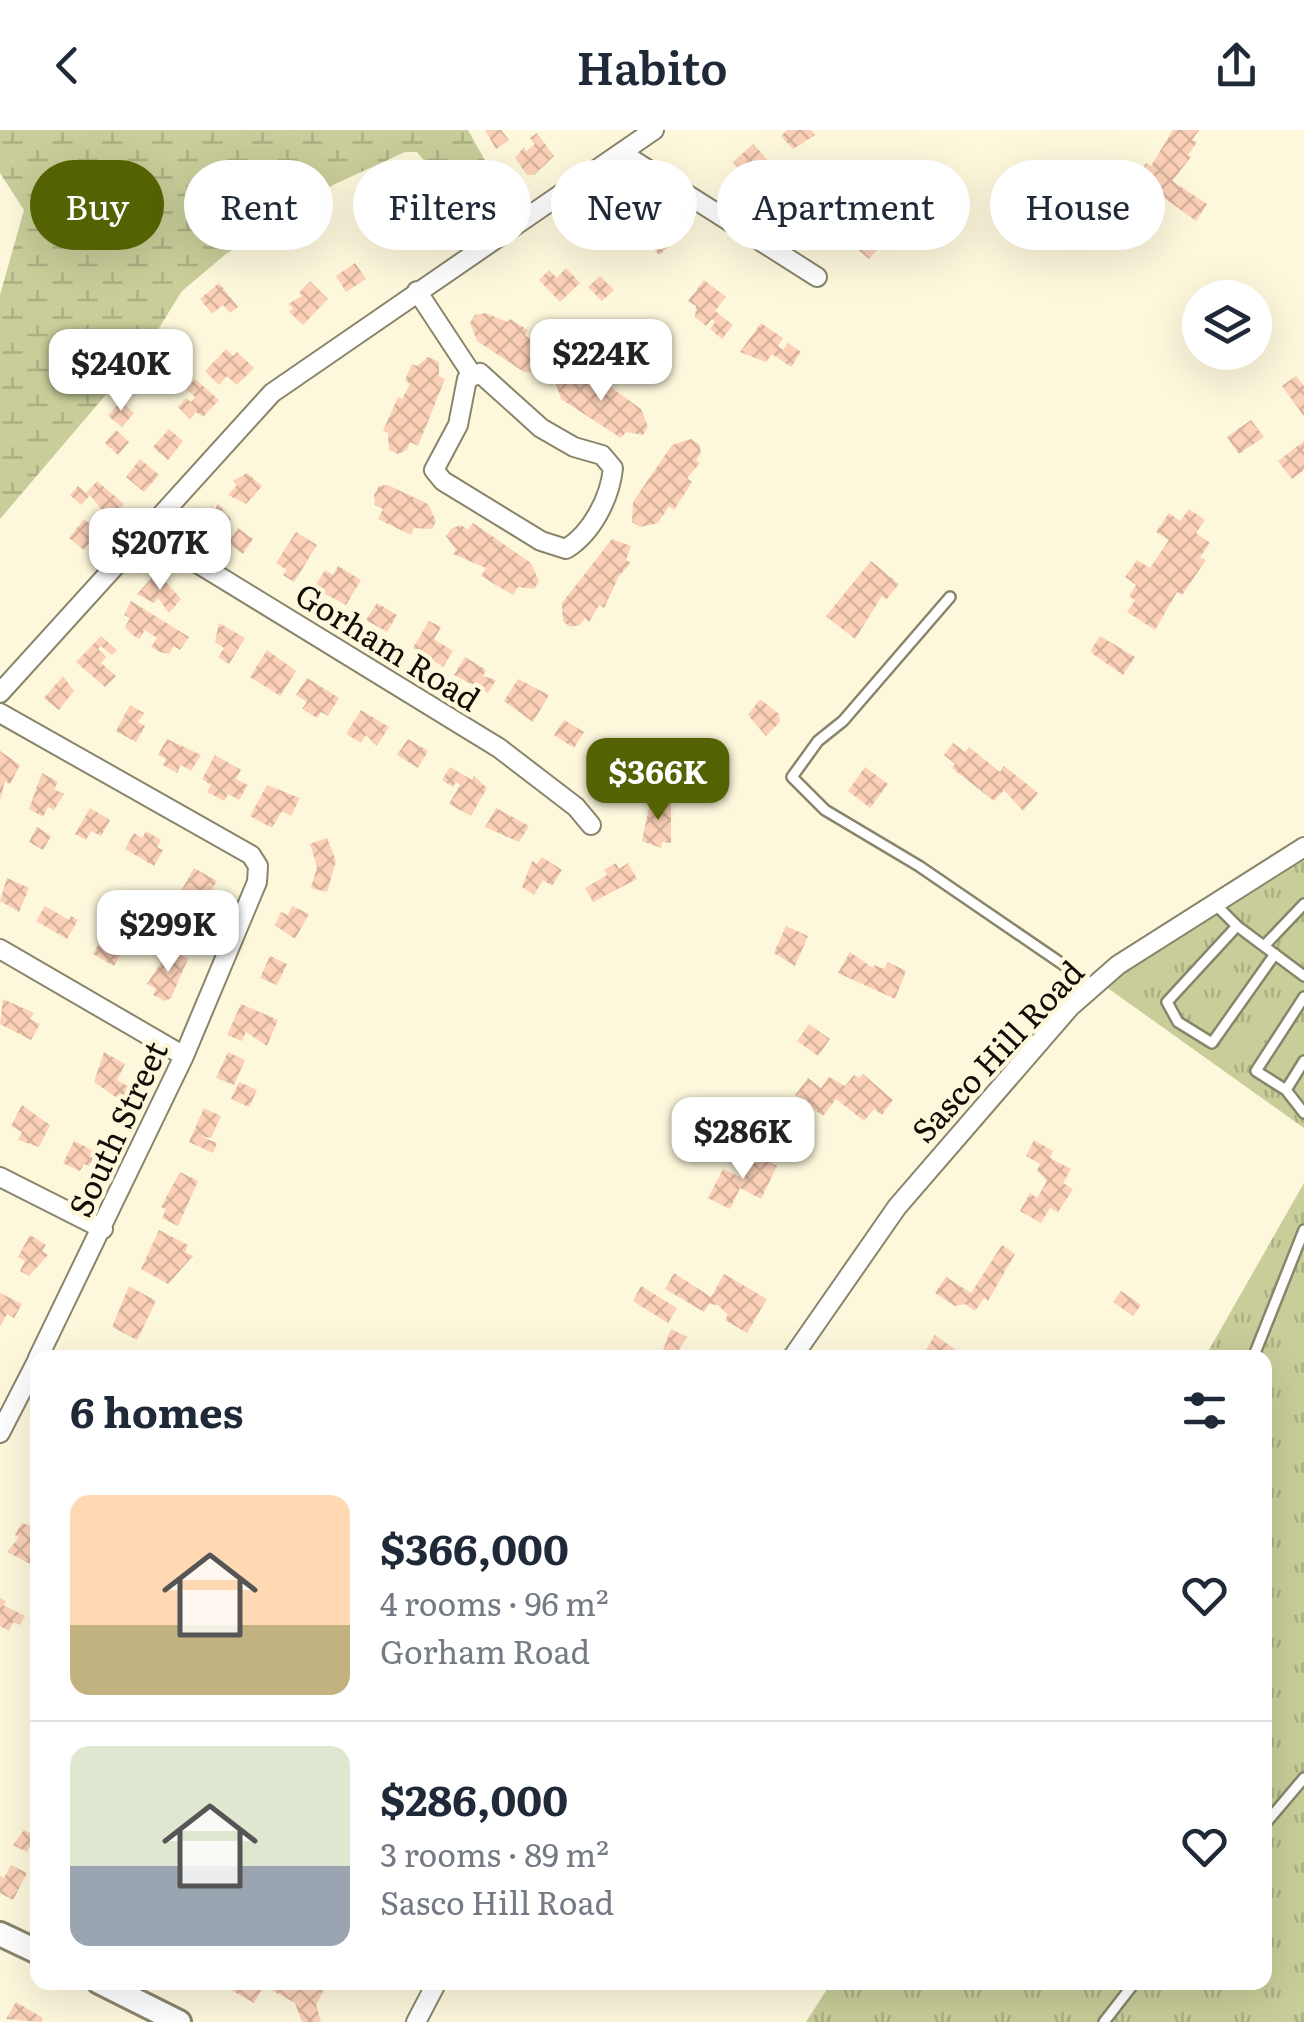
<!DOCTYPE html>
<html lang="en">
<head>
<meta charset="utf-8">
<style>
  :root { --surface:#fff; --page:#f6f6f7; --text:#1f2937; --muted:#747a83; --line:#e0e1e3; --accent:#546204 }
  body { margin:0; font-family:Literata,serif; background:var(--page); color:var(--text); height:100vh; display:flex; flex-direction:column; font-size:38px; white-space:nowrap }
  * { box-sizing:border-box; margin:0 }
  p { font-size:32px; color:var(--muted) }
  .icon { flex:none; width:55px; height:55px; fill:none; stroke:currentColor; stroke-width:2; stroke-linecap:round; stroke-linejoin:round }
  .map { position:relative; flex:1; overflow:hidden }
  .panel { position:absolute; left:30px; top:1220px; width:1242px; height:640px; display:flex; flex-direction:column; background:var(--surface); border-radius:20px; box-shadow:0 10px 40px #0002 }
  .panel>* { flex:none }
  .hud { position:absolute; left:30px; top:30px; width:1245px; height:90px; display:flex; gap:20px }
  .fabs { position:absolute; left:1182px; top:150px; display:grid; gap:20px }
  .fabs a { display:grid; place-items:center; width:90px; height:90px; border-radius:50%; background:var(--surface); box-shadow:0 10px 40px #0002; font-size:50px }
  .price { position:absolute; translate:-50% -85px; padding:0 22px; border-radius:20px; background:#fff; color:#222; font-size:32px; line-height:65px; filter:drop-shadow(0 2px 5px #0008) }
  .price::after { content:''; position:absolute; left:50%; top:60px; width:30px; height:22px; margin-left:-15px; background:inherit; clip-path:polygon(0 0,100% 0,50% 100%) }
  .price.on { background:var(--accent); color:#fff }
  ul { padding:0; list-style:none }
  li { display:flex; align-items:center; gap:30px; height:250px; padding:0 40px }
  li+li { border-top:2px solid var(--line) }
  li span { display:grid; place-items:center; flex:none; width:280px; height:200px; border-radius:20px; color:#555 }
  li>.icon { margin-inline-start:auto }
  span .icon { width:120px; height:120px; fill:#fffc; stroke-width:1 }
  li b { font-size:42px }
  h2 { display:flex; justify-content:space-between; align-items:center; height:120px; padding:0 40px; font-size:42px }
  .chip { padding:0 35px; border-radius:45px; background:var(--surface); box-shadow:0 10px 40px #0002; font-size:35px; line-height:90px }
  .chip.on { background:var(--accent); color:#fff }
  header { display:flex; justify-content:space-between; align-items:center; height:130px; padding:0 40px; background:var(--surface); font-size:45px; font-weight:600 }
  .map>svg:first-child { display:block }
  .grass { fill:url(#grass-tufts) }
  .wetland { fill:url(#wetland-marsh) }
  .building { fill:url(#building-cross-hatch) }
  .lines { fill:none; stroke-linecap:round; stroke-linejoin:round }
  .service-casing { stroke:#89856b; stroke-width:14 }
  .minor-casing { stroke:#89856b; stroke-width:22 }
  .tertiary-casing { stroke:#89856b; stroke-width:28 }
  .service { stroke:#fff; stroke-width:9 }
  .minor { stroke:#fff; stroke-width:18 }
  .tertiary { stroke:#fff; stroke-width:22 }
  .labels { text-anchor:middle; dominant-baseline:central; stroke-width:9; stroke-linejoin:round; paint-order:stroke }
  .street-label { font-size:32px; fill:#0f0d05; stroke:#fdf8dc }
</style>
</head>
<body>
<header><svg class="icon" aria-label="back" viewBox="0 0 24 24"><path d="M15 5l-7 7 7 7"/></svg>Habito<svg class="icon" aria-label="share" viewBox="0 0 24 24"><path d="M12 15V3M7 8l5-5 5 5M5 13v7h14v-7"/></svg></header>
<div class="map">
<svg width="1304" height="1892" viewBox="0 0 1304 1892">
  <defs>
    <pattern id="grass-tufts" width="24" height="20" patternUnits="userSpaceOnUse" patternTransform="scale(2.5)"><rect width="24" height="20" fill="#c8cd99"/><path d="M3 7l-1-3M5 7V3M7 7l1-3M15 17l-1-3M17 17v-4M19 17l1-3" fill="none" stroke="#abaf82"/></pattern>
    <pattern id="wetland-marsh" width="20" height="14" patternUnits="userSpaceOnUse" patternTransform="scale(2.5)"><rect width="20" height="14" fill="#c8cd99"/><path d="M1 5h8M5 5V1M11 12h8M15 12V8" fill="none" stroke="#abaf82"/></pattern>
    <pattern id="building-cross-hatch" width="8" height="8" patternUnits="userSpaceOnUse" patternTransform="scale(2.5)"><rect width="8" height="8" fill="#fbd0b7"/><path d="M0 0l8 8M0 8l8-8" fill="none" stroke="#d6b19c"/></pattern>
  </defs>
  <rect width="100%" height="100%" fill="#fdf8dc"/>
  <path class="grass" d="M1304 721V998L1102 854 1281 744Z
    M1304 1053V1892H806L831 1853 1265 1852V1228L1205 1227Z"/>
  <path class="wetland" d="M0 0H468L510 75 466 102 447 58 417 22H405L333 55 226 124 182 161 149 214 0 389V165L24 80 0 43Z"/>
  <path class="building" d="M485 0H501L509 10 496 19Z
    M787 0H811L815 5 793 19 781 6Z
    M1173 0H1199L1192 10 1197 12 1188 25 1191 27 1172 51 1207 74 1196 91 1137 48 1146 33 1151 36Z
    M537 3 554 26 534 45H527L515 28 524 17 526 21 535 14 530 8Z
    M753 14 773 36 736 69 723 55 740 40 733 32Z
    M845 76 865 83 868 91 862 98 883 113 869 129 836 101 840 97 833 91Z
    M424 80 430 83 435 99 411 114 400 95Z
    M622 85 628 92 635 87 648 102 661 99 673 113 659 125 647 111 643 115 638 109 626 119 614 105 621 99 614 92Z
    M355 133 366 149 346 162 336 146Z
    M566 138 580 153 560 172 539 150 549 140 557 148Z
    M600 146 614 160 602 171 588 157Z
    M704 150 726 167 715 181 733 195 722 209 710 199 715 192 712 189 706 196 695 187 696 176 688 171Z
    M310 151 328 169 303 195 289 182 293 178 288 174 302 166 299 163Z
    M219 153 238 177 230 183 223 175 212 184 200 169Z
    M485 183 508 192 510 189 528 200 525 205 546 223 542 242H524L477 211 470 193 475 185Z
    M761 193 783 208 778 216 783 220 788 213 801 222 791 237 772 224 766 232 740 222Z
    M226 219 233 226 237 222 254 238 237 255 227 246 219 255 205 241Z
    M428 227 439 232V246L445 249 418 316 410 312 407 320 398 324 389 320 388 303 383 301 398 267 402 269 410 254 405 250 412 234 417 236Z
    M570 242 576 247 580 242 592 251 595 246 641 279 648 297 643 305 626 302 621 308 561 269 555 251 561 243Z
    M1296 246 1304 256V286L1282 256Z
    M195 249 219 270 203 287 196 282 190 289 178 277 186 268 191 272 195 267 186 259Z
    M121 271 134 283 122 297 108 286Z
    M1251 290 1264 307 1239 324 1227 307Z
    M169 299 183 311 168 330 153 317Z
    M116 300 129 312 118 325 105 313Z
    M691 309 699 314 701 323 696 330 700 333 687 348 692 352 674 380 669 376 658 393 640 397 632 392 633 372 672 315Z
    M1304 311V340L1292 349 1278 331Z
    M140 329 159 345 144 362 126 347Z
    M247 343 262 356 246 374 228 365 237 355 233 351Z
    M97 351 124 374 110 390 90 365 81 375 70 365 78 356 86 363Z
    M388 355 428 374 436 391 432 399 414 398 411 405 378 389 383 379 375 375 374 365 379 356Z
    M218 373 231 389 218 408 199 395 211 376 215 379Z
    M1189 379 1205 390 1196 403 1210 413 1200 427 1206 430 1182 465 1177 462 1155 500 1127 482 1135 470 1129 466 1136 455 1125 447 1137 430 1150 438 1169 410 1156 402 1169 383 1180 391Z
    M84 389 99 401 84 420 69 408Z
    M473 393 531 433 539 451 534 459 518 457 513 465 481 446 486 438 453 424 456 420 446 406 452 398 461 395 468 400Z
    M238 398 253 409 243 424 228 413Z
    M296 402 317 415 294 452 283 445 287 440 276 433Z
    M612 409 631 416 626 430 631 433 619 446 604 478 599 475 589 492 585 488 580 495 570 497 563 491 562 473Z
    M871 431 899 454 886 470 882 466 855 509 826 486Z
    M338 436 361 450 346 475 314 458 325 440 333 445Z
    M157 442 181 469 169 483 158 468 154 473 137 464Z
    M131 471 189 507 180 520 174 516 169 524 160 522 151 517 157 508 145 500 139 509 131 504 125 497 130 488 124 485Z
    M377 473 397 485 387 502 366 490Z
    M429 491 441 497 434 509 453 521 443 537 413 518Z
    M219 493 245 508 229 534 218 527 224 518 215 512Z
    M101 506 117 520 112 525 101 516 98 519 106 527 101 533 116 546 105 557 76 532Z
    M1100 506 1135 527 1123 545 1093 524 1091 520Z
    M267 520 296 541 280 566 250 547Z
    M465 527 486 540 483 546 496 550 488 563 454 545Z
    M63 546 74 561 59 580 44 568Z
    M307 548 339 568 328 586 321 582 317 588 302 579 307 572 296 565Z
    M518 549 549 565 533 592 504 571Z
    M760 569 779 584 780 592 766 606 748 585Z
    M130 575 144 583 138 592 145 596 136 612 116 601Z
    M361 580 389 597 377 616 366 605 361 613 346 604Z
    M564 590 584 602 574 618 554 605Z
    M167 609 201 625 191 641 181 635 177 643 163 635 166 629 158 625Z
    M408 609 428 621 418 638 397 625Z
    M953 613 965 622 969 617 1000 642 1004 636 1038 663 1023 681 1004 660 994 671 952 638 955 634 944 625Z
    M610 618 631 631 629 639 633 632 643 638 635 652 600 634Z
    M0 621 20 635 10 654 5 651 0 670Z
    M215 625 241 640 236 649 248 655 239 670 228 664 224 671 207 662 211 655 202 649Z
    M450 637 472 650 474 646 487 658 471 686 449 674 460 655 456 652 453 657 442 650Z
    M865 637 888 654 870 678 848 661Z
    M42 643 58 652 54 659 64 664 54 680 48 677 43 687 29 679Z
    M267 655 300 668 291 686 282 681 272 698 250 686Z
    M651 668 671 670V713L662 712 661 718 642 711Z
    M90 678 110 690 101 706 91 701 86 710 75 704Z
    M496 678 529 696 519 712 485 697Z
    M37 697 51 706 43 720 29 712Z
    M146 701 161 710 157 717 163 720 154 736 125 719 134 703 142 708Z
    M327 708 336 731 327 762 311 758 317 737 310 714Z
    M542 727 562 740 552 756 543 750 534 765 522 757 532 731 537 734Z
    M616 733 619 739 628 733 637 749 593 772 585 758 607 745 604 740Z
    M194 738 217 751 202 776 180 763Z
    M7 748 29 758 19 782 0 771Z
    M110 767 129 778 119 794 100 783Z
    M45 776 69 790 71 786 78 790 67 809 36 791Z
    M292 776 309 784 295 809 275 795 281 782 288 785Z
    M786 796 808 806 795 836 774 823Z
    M102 808 123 820 114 836 93 824Z
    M170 819 188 829 171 868 165 871 153 865 156 859 147 854Z
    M850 822 873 838 874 835 884 839 888 832 906 841 895 869 838 843Z
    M270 826 287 834 277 855 260 848Z
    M3 869 34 883 30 889 40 894 31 910 0 894Z
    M241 874 278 890 267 916 246 902 242 911 227 905Z
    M809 894 830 909 818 926 797 911Z
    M104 922 125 934 117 950 131 958 123 972 94 952Z
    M228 922 245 930 234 955 216 948Z
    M863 944 893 970 882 985 874 979 864 991 836 969 823 986 795 965 808 948 821 958 829 947 845 956 854 945 859 948Z
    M239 952 257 960 249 977 231 969Z
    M22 975 50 995 39 1017 18 1010 22 1002 11 996Z
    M204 978 221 986 211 1008 200 1006 217 1013 213 1023 189 1012Z
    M1034 1010 1053 1021 1050 1028 1071 1039 1063 1053 1073 1059 1058 1082 1050 1078 1041 1093 1020 1081 1030 1063 1037 1068 1047 1051 1037 1040 1040 1034 1026 1026Z
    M74 1011 96 1022 89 1036 84 1034 80 1041 63 1033Z
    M754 1024 777 1036 761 1069 740 1058 730 1079 708 1068 723 1039 742 1048Z
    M180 1042 198 1051 178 1096 162 1088 166 1079 161 1077Z
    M159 1100 188 1115 185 1122 193 1126 168 1154 141 1139Z
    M30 1105 46 1115 42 1121 48 1125 29 1146 20 1141 25 1131 18 1127Z
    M1002 1115 1015 1124 988 1171 984 1168 975 1181 965 1174 955 1176 935 1163 946 1147 971 1163Z
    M674 1143 711 1167 724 1144 767 1169 747 1203 725 1190 728 1185 718 1175 709 1174 704 1182 665 1159Z
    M129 1156 156 1171 137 1210 112 1197Z
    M641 1156 677 1178 668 1193 633 1171Z
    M1121 1161 1141 1175 1133 1186 1113 1172Z
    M0 1163 22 1174 14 1188 7 1184 0 1197Z
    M671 1199 687 1207 674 1228H660Z
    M935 1205 956 1220 951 1228H921Z
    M22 1393 38 1398V1438L7 1422 19 1407 15 1405Z
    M0 1468 6 1471 3 1475 25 1486 20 1495 13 1492 9 1501 0 1496Z
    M38 1689V1718L31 1714 27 1722 13 1715 24 1700 30 1703Z
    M11 1735 27 1743 13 1770 0 1763V1746L4 1748Z
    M217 1852H271L279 1857 282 1852H328L316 1875 321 1892H302L295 1873 264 1856 254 1873Z
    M16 1872 43 1888 41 1892 6 1889Z"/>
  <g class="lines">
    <defs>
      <path id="service" d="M950 467 843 591 818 611 792 647 825 680 919 736 1093 855
        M1216 775 1237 796 1304 846
        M1237 796 1167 872 1178 892 1212 913 1275 824
        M1265 815 1304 774
        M1304 867 1256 941 1286 960 1304 983
        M1286 960 1304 931
        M1253 1228 1304 1100
        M1265 1694 1304 1648
        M1104 1892 1135 1852"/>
      <path id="minor" d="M622 23 817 147
        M417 161 473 246
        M480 243 541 298 574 317 602 325 613 338C610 368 592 403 566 419L541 411 443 351 434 340 458 295 467 249Z
        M145 401 499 618 576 677 591 695
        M0 563 272 263 654 0
        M0 583 251 725 258 736 257 752 184 926 38 1228
        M0 819 184 926
        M0 1047 103 1099
        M792 1228 897 1077 1070 877 1118 835 1304 717
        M0 1303 38 1229
        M416 1892 437 1852"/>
      <path id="tertiary" d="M0 1804 38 1822
        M99 1852 179 1892"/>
    </defs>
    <use href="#service" class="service-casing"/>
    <use href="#minor" class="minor-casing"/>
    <use href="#tertiary" class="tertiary-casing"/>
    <use href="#service" class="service"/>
    <use href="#minor" class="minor"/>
    <use href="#tertiary" class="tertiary"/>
  </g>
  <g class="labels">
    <g class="street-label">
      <text transform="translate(389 515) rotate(32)">Gorham Road</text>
      <text transform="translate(996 920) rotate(-47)">Sasco Hill Road</text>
      <text transform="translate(116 998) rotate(-65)">South Street</text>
    </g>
  </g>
</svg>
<div class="fabs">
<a><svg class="icon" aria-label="layers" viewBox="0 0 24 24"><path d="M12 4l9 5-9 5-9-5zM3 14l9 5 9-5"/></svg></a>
</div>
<b class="price" style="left:601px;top:274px">$224K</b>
<b class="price" style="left:121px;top:284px">$240K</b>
<b class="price" style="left:160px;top:463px">$207K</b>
<b class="price on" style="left:658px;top:693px">$366K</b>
<b class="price" style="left:168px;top:845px">$299K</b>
<b class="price" style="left:743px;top:1052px">$286K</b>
<div class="hud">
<a class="chip on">Buy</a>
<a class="chip">Rent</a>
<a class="chip">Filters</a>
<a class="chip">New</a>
<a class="chip">Apartment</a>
<a class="chip">House</a>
</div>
<section class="panel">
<h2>6 homes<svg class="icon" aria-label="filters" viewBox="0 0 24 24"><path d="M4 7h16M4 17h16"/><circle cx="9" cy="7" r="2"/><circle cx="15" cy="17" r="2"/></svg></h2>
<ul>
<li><span style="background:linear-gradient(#ffd9b3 65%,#c2b280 0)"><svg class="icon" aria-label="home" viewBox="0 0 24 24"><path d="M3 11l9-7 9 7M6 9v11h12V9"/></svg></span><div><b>$366,000</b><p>4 rooms · 96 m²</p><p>Gorham Road</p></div><svg class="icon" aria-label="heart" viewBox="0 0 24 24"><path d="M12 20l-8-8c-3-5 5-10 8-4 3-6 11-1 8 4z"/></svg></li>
<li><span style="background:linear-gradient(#dfe7d0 60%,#9aa5b1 0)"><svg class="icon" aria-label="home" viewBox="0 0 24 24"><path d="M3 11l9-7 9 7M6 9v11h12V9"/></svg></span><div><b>$286,000</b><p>3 rooms · 89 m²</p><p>Sasco Hill Road</p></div><svg class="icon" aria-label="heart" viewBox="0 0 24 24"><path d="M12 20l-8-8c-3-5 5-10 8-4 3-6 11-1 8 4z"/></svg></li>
</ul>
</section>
</div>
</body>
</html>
